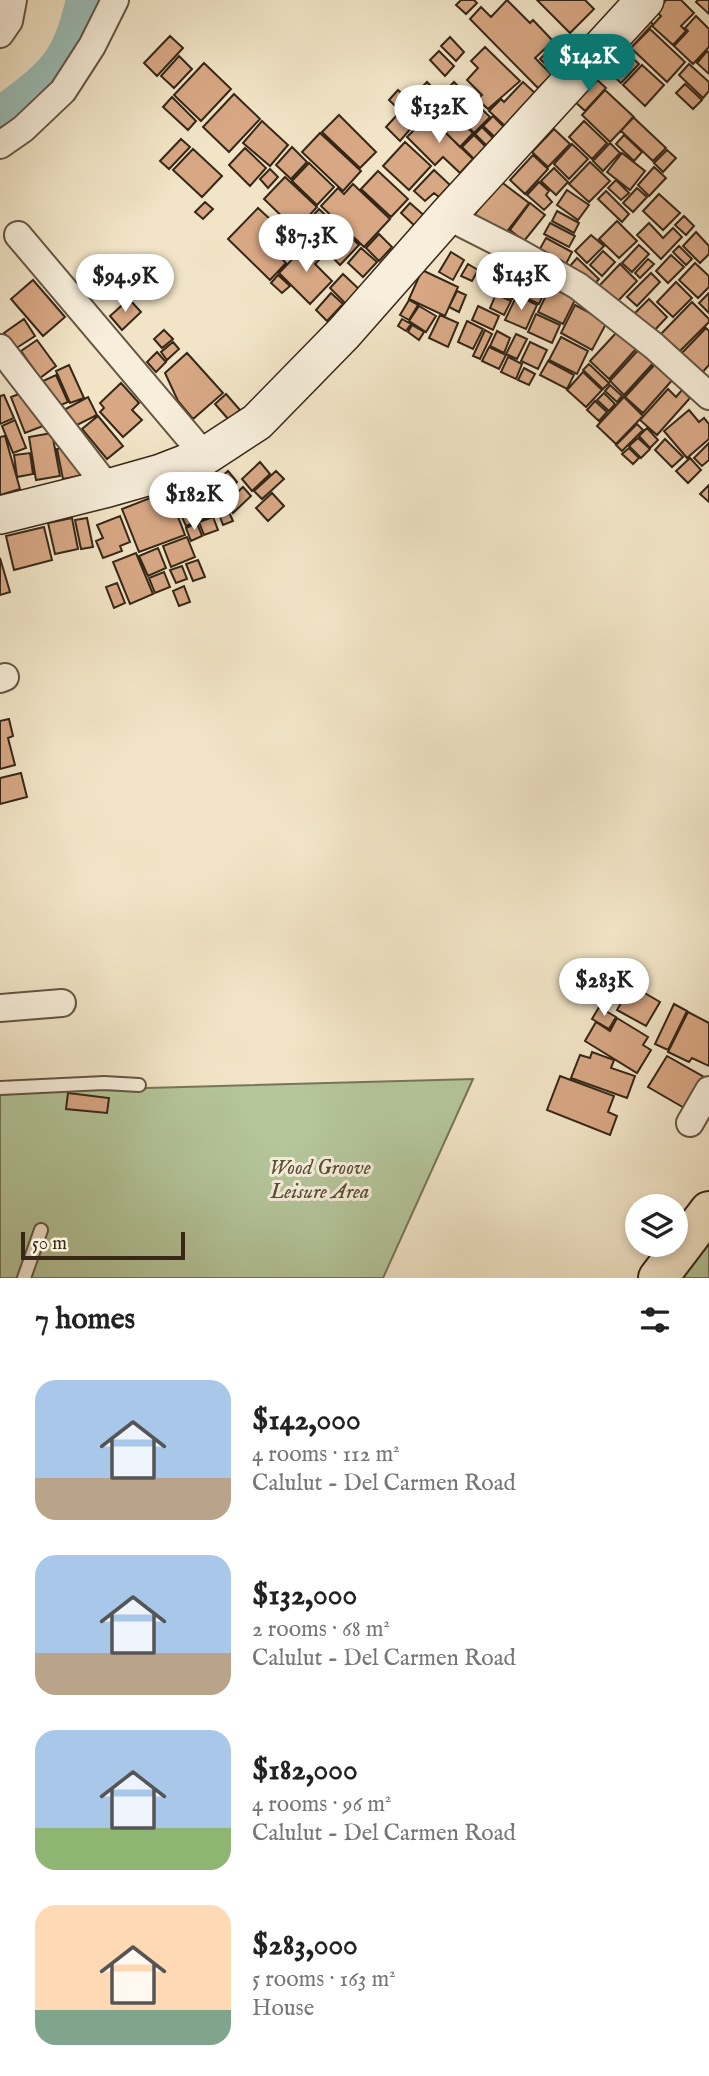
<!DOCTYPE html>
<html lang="en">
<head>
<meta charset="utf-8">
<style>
  :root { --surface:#fff; --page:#f6f6f6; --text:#222; --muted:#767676; --accent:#0f766e }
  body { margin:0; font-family:"IM FELL English",serif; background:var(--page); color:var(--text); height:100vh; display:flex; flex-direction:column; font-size:26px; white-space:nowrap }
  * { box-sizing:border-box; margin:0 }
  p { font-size:23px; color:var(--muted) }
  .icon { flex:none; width:38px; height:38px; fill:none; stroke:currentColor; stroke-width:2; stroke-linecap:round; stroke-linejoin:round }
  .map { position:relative; height:1278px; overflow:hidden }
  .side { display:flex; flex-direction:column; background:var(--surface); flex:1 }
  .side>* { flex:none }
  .buttons { position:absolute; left:625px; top:1194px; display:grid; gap:14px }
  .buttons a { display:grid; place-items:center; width:63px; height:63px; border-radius:50%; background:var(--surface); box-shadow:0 4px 10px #0003; font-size:35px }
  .scale { position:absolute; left:21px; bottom:18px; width:164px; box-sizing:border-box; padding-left:7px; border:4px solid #362717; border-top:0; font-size:19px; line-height:24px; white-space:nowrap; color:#362717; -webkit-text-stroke:5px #f7eedb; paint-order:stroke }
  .price { position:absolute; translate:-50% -60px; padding:0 16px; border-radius:24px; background:#fff; color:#222; font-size:23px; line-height:46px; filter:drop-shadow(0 2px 4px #0008) }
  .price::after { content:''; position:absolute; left:50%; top:42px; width:21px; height:16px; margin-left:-10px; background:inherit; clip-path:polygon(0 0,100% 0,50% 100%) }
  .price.active { background:var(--accent); color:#fff }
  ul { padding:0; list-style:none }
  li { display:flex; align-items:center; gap:21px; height:175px; padding:0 35px }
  li span { display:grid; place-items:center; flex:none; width:196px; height:140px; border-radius:21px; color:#555 }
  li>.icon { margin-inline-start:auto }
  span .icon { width:84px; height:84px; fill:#fffc; stroke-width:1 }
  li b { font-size:30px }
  h2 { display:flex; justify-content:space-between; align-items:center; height:84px; padding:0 35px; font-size:30px }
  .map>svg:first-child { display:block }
  .green { fill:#b4c69a; stroke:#757658; stroke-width:2 }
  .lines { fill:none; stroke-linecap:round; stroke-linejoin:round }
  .river { stroke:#9bbfb9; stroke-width:40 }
  .building { fill:#d8a885; stroke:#362717; stroke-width:2 }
  .service-casing { stroke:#655643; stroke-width:16 }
  .minor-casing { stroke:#655643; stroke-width:30 }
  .secondary-casing { stroke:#362717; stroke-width:40 }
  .motorway-casing { stroke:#362717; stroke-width:42 }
  .service { stroke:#f7eedb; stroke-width:12 }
  .minor { stroke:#f7eedb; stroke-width:26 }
  .secondary { stroke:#f7eedb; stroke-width:37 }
  .motorway { stroke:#f2e5c7; stroke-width:38 }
  .labels { text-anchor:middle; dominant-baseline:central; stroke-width:6; stroke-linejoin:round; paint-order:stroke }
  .park-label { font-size:21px; font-style:italic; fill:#564f38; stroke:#f7eedb }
</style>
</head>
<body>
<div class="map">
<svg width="709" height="1278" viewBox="0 0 709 1278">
  <rect width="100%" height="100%" fill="#f2e5c7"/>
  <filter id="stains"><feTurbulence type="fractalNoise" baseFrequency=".00286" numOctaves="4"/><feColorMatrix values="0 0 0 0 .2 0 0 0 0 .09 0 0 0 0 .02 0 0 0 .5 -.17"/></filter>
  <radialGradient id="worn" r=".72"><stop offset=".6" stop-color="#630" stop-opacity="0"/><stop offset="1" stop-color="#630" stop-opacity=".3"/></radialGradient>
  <path class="green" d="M473 1079 383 1278H0V1095L74 1090Z
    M709 1224V1278H669Z"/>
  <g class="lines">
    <path class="river" d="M0 118C20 102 43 87 59 67 74 49 81 22 86 0"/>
  </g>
  <path class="building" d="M461 0H474L477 3 466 14 456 5Z
    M507 0 530 23 533 20 553 41 535 58 552 75 538 88 470 19 481 7 491 17Z
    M537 0H585L594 9 570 33Z
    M666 0H681L694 13 681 26 686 31 673 45 652 26 661 16 656 11Z
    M698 0H709V14L696 2Z
    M696 16 709 29V47L693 64 674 46 688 31 685 28Z
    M645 17 653 24 631 48 623 41Z
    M650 29 685 62 667 82 631 48Z
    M170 36 183 48 157 76 144 63Z
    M450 37 464 52 456 61 441 46Z
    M562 37 577 53 556 74 540 59Z
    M485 47 520 81 488 109 477 99 482 95 467 80 478 68 471 61Z
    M623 49 639 64 621 83 605 68Z
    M439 51 454 66 445 76 430 60Z
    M707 51 709 53V74L697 63Z
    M179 56 192 69 174 88 161 76Z
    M204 63 231 89 201 121 174 95Z
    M689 64 709 82V91L703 98 679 75Z
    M642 65 664 85 645 106 623 85Z
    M593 76 606 88 585 111 572 99Z
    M427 82 438 93 424 107 413 96Z
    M454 82 466 94 449 111 473 133 460 147 425 112Z
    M523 82 536 94 505 126 489 111 501 99 504 102Z
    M685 84 702 100 693 109 676 93Z
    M398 90 423 114 414 124 389 100Z
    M605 90 634 117 610 142 582 115Z
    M234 94 260 119 229 152 203 127Z
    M467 95 490 117 474 133 452 111Z
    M172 97 196 121 188 130 163 107Z
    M398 114 412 127 400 141 386 127Z
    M339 115 376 152 360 168 322 132Z
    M428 116 473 159 460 173 443 157 435 165 407 137Z
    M493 116 504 127 495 137 483 126Z
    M633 117 666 148 653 161 621 131Z
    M262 121 288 145 270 166 243 143Z
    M584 121 607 143 592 159 569 137Z
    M482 127 494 139 487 146 475 134Z
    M554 129 570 144 548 167 532 152Z
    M320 133 361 171 343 191 302 152Z
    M474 135 486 147 474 159 462 147Z
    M624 135 642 152 634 161 616 144Z
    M181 139 190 147 169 169 160 161Z
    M405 142 431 166 409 190 383 166Z
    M610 143 620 153 603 171 593 161Z
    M572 144 588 159 569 179 554 164Z
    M292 147 307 162 291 179 276 165Z
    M245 148 266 168 250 186 229 165Z
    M193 149 222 176 202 197 173 170Z
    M667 150 676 158 663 172 654 163Z
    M622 153 645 171 630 190 607 172Z
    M533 155 548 169 525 194 510 180Z
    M590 162 610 181 589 202 569 184Z
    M309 163 334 187 317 205 292 181Z
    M654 167 666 178 649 196 638 185Z
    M554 168 568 182 556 195 541 181Z
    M270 169 278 177 268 188 260 179Z
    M434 170 450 185 439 197 434 193 425 201 414 191Z
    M378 171 408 199 391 217 361 189Z
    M285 177 317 207 296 230 264 199Z
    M616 180 629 193 621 200 608 188Z
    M500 181 529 203 502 238 473 217Z
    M539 182 549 191 546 195 552 202 544 210 527 195Z
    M353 184 390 219 364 247 321 206 338 188 344 194Z
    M637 188 647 197 633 212 623 203Z
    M567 190 589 205 578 220 557 205Z
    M606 191 629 214 622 222 598 199Z
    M659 194 680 213 663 230 643 211Z
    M205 202 213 209 203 219 195 212Z
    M410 203 427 218 417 228 401 213Z
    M530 203 545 215 524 241 510 230Z
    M258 208 284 232 278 238 288 247 279 256 286 263 270 280 228 239Z
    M319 209 334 223 325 232 310 219Z
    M557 211 579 223 574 233 552 221Z
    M684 216 694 226 686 235 675 225Z
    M617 221 637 241 619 258 599 239Z
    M313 223 325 235 337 223 359 245 340 265 328 253 325 257 302 234Z
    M550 223 575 236 569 247 544 234Z
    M649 223 663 238 673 228 682 237 661 259 637 235Z
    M291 228 306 242 298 249 284 235Z
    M696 232 709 246V254L700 263 683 246Z
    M379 234 392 247 379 261 366 248Z
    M591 235 604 246 587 263 575 251Z
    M546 238 572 252 564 268 537 254Z
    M308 243 322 257 315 264 332 281 310 304 279 273Z
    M639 245 649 254 632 272 622 263Z
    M679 246 692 259 686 265 673 252Z
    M361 248 377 262 363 277 348 263Z
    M603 251 615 262 602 276 590 265Z
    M451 252 464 260 453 280 439 272Z
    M671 255 684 267 668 283 656 271Z
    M495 257 509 264 503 277 489 270Z
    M577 258 599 279 592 287 570 266Z
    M648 259 654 264 640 278 635 273Z
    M514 260 529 267 520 286 505 279Z
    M695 263 709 276V287L698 298 679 280Z
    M468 264 478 270 472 281 461 276Z
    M620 264 637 281 616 303 599 286Z
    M529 268 551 278 539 304 518 294Z
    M422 270 458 287 445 316 409 299Z
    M651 273 660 282 637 306 627 297Z
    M343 274 360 290 346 304 330 288Z
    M278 275 290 286 282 293 271 283Z
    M495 276 503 279 496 294 488 290Z
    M33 280 65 317 43 336 11 299Z
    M504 281 518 287 512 299 499 293Z
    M676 282 692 298 673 317 657 302Z
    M552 283 577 296 563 324 538 312Z
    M457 291 466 295 459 312 449 307Z
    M331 293 343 304 327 321 316 310Z
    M709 293V313L699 303Z
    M496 294 511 301 504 315 490 308Z
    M517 295 537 305 526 329 505 320Z
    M129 299 141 312 122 330 110 316Z
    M649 299 667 317 652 333 633 315Z
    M409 300 418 305 409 320 400 315Z
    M692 302 709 319V322L677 354 659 336Z
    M575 305 607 322 592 350 561 333Z
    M419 306 436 316 426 332 409 321Z
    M478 306 499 316 493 330 472 320Z
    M536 314 560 325 552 343 528 332Z
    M440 315 458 323 448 347 429 338Z
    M24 319 35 336 15 349 4 333Z
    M402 319 411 324 406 331 398 326Z
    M467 321 483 329 473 349 458 342Z
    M412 325 424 332 419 340 408 332Z
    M706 328 709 331V365L700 375 680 355Z
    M164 330 173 339 162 348 154 339Z
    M485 330 492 334 480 359 473 356Z
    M497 331 510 338 504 353 490 346Z
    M617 332 636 349 609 379 590 361Z
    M516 334 527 339 517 359 506 354Z
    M561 337 588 351 577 374 549 360Z
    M37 340 56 366 40 378 21 351Z
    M173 342 179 349 167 360 161 352Z
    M530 342 547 350 538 369 521 361Z
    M489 347 506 355 499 369 482 361Z
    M641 347 656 360 624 395 610 381Z
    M157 352 166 362 156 372 147 362Z
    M187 353 223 393 193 419 178 401 165 373Z
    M508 357 522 364 516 379 501 372Z
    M548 361 574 375 567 389 540 375Z
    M658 361 675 377 643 413 625 397Z
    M589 364 609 383 603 389 583 370Z
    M69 365 84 398 70 403 56 371Z
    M524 368 535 374 529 385 518 380Z
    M583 372 602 390 586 407 567 390Z
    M56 375 68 402 54 408 43 381Z
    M121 383 139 403 132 410 142 420 123 437 100 412 104 408 100 403Z
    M610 385 622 396 617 402 605 391Z
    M668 389 676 397 682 390 690 398 657 435 640 420Z
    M29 390 43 426 25 433 11 397Z
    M604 393 615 404 609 411 597 400Z
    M226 394 240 410 229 420 215 404Z
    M4 395 14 418 0 424V396Z
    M88 397 97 415 71 428 62 411Z
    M624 397 643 416 616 444 597 426Z
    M595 401 607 412 599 421 587 410Z
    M689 410 699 422 704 418 709 424V439L687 458 664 431Z
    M98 416 123 446 107 459 82 429Z
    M15 420 26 448 13 453 2 426Z
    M637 424 643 430 622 451 616 445Z
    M647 428 658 440 650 448 639 436Z
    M52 433 60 476 36 480 29 437Z
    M5 436 20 489 0 495V437Z
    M638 438 650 449 641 458 629 446Z
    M665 439 683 457 672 467 655 450Z
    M709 443V460L702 466 694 458Z
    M67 447 85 475 63 479 57 449Z
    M629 448 639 458 633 464 622 454Z
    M30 453 33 474 17 477 14 455Z
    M690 458 701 470 688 483 676 471Z
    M260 462 270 474 252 491 242 479Z
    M228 471 237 482 232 487 222 476Z
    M276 471 284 479 262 499 254 491Z
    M225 482 235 492 221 505 212 495Z
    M709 485V502L700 494Z
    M243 487 251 496 233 513 225 504Z
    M206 489 216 514 186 526 175 501Z
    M168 491 185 535 139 552 122 509Z
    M272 493 284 506 268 521 256 508Z
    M228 510 233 521 223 525 219 514Z
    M120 516 130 542 120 546 122 551 103 558 96 541 103 538 97 525Z
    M213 517 218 530 204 535 199 522Z
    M72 518 78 549 55 554 48 523Z
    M87 518 93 547 81 549 75 520Z
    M197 523 202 536 191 541 186 528Z
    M44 527 52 560 14 570 6 536Z
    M187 537 195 557 171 567 163 546Z
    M158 548 166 568 148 576 139 556Z
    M136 553 153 594 130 604 113 562Z
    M0 558 10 592 0 595Z
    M198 560 205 577 193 581 186 564Z
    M182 566 187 579 176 583 170 570Z
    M164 572 170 587 155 593 149 578Z
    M117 583 125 603 114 608 106 587Z
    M184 586 190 602 179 606 173 591Z
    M9 719 13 736 8 738 15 765 0 769V721Z
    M21 773 27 797 0 804V778Z
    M631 985 660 1002 646 1026 617 1010Z
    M674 1004 687 1011 668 1050 655 1044Z
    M599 1007 616 1017 609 1029 592 1019Z
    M688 1012 709 1023V1066L692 1058 689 1062 668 1052Z
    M617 1018 648 1037 643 1045 651 1050 637 1073 585 1041 596 1022 610 1031Z
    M592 1052 614 1060 611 1068 635 1076 627 1098 571 1078 580 1055 590 1058Z
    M667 1056 704 1077 686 1109 648 1087Z
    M560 1076 614 1096 608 1112 617 1116 610 1135 547 1110Z
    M68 1093 109 1098 107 1113 66 1109Z"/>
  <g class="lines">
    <defs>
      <path id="service" d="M0 1088 104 1083 139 1085
        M24 1278 41 1230"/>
      <path id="minor" d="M0 34 9 21 13 0
        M0 145 23 129 63 91 92 46 115 0
        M447 216 516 251 578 286 654 346 709 396
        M18 235 205 456
        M0 348 108 488
        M0 679 5 677
        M0 1008 62 1003
        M690 1123 709 1090"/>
      <path id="secondary" d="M0 515 108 488 161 473 205 456 257 422 344 333 447 216 645 0"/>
      <path id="motorway" d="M658 1278 709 1211"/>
    </defs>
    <use href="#service" class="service-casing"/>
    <use href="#minor" class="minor-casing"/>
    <use href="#secondary" class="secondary-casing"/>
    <use href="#motorway" class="motorway-casing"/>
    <use href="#service" class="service"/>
    <use href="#minor" class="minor"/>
    <use href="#secondary" class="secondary"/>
    <use href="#motorway" class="motorway"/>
  </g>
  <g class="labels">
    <g class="park-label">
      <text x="320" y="1168">Wood Groove<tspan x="320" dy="24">Leisure Area</tspan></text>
    </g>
  </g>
  <rect width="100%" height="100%" filter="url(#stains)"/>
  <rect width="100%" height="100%" fill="url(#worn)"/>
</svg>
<div class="buttons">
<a><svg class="icon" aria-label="layers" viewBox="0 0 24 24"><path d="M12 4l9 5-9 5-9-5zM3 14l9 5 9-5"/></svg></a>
</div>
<div class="scale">50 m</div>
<b class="price active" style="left:589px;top:94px">$142K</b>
<b class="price" style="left:439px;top:145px">$132K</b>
<b class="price" style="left:306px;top:274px">$87.3K</b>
<b class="price" style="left:521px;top:312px">$143K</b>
<b class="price" style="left:125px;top:314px">$94.9K</b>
<b class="price" style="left:194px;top:532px">$182K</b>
<b class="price" style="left:604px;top:1018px">$283K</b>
</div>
<section class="side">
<h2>7 homes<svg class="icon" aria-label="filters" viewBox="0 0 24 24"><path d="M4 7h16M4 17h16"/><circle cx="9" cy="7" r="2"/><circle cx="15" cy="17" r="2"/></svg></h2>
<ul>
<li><span style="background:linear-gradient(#a9c7e8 70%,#b9a48a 0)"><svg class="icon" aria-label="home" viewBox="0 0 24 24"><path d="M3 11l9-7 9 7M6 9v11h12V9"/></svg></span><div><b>$142,000</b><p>4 rooms · 112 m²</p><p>Calulut - Del Carmen Road</p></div></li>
<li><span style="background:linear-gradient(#a9c7e8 70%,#b9a48a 0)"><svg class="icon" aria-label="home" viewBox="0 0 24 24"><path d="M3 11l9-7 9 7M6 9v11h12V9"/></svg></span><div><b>$132,000</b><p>2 rooms · 68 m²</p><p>Calulut - Del Carmen Road</p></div></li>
<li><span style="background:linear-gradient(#a9c7e8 70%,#8fb573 0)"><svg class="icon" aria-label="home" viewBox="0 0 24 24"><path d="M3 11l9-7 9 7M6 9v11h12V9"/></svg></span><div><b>$182,000</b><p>4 rooms · 96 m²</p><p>Calulut - Del Carmen Road</p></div></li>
<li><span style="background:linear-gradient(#ffd9b3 75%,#7fa58c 0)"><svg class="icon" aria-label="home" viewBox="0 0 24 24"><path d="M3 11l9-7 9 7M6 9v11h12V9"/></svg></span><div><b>$283,000</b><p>5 rooms · 163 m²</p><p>House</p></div></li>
</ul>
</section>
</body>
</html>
